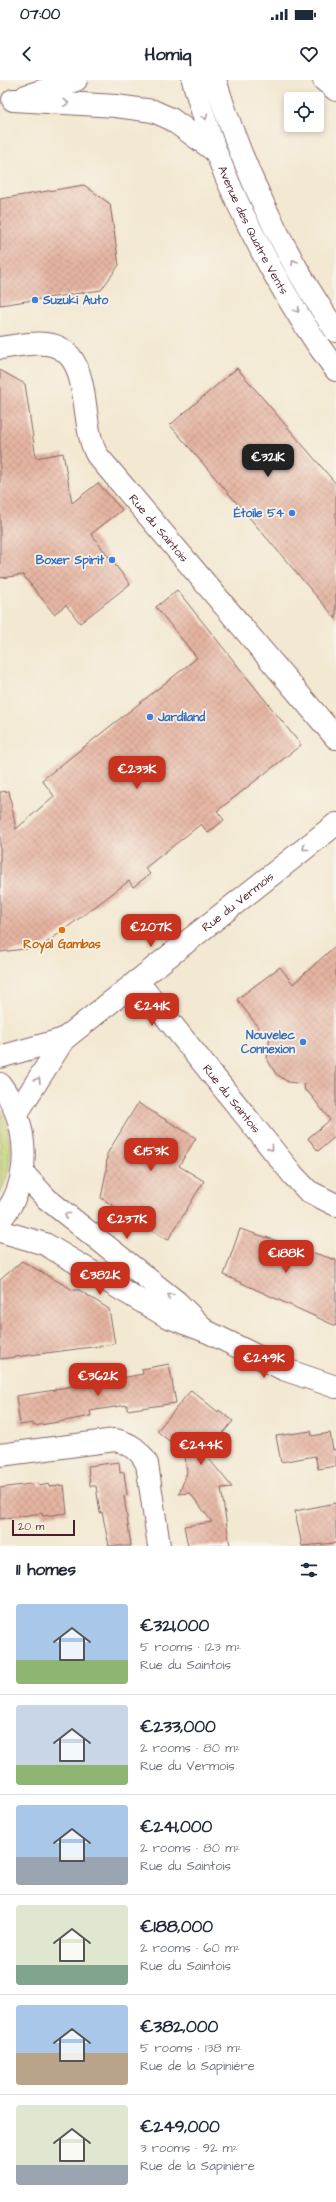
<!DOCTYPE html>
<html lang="en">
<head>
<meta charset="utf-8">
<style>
  :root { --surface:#fff; --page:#f2f2f3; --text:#1f2937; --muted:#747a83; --line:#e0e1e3; --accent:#c8321e }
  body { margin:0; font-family:"Architects Daughter",sans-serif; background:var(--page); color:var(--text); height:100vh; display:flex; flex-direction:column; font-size:15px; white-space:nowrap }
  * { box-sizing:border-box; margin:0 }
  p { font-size:13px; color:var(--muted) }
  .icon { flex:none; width:22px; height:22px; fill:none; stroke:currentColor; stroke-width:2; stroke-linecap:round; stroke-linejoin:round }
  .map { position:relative; height:1466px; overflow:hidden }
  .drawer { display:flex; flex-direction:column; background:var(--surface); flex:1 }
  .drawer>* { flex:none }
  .fabs { position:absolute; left:284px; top:12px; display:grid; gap:8px }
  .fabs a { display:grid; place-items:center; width:40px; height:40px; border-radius:4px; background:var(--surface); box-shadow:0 2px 6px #0003; font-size:20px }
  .scale { position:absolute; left:12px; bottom:10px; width:63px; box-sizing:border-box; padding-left:4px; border:2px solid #4a1f2b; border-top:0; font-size:11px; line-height:14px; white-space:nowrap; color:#4a1f2b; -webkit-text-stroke:3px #f7f3e8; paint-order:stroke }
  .price { position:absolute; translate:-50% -34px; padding:0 9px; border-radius:8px; background:var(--accent); color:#fff; font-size:13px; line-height:26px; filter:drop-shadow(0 1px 2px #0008) }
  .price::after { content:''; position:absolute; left:50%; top:24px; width:12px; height:9px; margin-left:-6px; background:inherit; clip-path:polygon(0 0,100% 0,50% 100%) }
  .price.current { background:#222; color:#fff }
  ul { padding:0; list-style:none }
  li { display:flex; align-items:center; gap:12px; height:100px; padding:0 16px }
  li+li { border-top:1px solid var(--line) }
  li span { display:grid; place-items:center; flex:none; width:112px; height:80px; border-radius:4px; color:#555 }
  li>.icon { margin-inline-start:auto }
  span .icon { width:48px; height:48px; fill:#fffc; stroke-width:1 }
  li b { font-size:17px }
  h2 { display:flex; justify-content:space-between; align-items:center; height:48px; padding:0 16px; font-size:17px }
  .status { display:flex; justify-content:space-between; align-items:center; height:28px; padding:0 20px; background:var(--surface); direction:ltr }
  .status svg { height:11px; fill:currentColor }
  header { display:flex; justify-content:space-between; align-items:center; height:52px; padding:0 16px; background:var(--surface); font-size:18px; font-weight:700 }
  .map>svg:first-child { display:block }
  .grass { fill:#c0d072; stroke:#85784e }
  .building { fill:url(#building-cross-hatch) }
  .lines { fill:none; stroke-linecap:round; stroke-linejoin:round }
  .minor-casing { stroke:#856565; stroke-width:24 }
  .tertiary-casing { stroke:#856565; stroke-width:24 }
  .primary-casing { stroke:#856565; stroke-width:24 }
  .minor { stroke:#fff; stroke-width:22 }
  .tertiary { stroke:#fff; stroke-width:22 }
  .primary { stroke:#fff; stroke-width:22 }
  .oneway { stroke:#ae9aa0 }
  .shop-dot { fill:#3f7fe0; stroke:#f7f3e8; stroke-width:1.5 }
  .food-dot { fill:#e8710a; stroke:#f7f3e8; stroke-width:1.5 }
  .labels { text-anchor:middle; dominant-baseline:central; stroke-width:3.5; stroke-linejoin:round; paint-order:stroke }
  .street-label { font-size:12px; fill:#4a1f2b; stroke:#f7f3e8 }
  .shop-label { font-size:12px; font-weight:bold; fill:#366cbe; stroke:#f7f3e8; text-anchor:end }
  .food-label { font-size:12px; font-weight:bold; fill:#c56008; stroke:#f7f3e8 }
</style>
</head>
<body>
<div class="status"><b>07:00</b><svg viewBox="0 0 49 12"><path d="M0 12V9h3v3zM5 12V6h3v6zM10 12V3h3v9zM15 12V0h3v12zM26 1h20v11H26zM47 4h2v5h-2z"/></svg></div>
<header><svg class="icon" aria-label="back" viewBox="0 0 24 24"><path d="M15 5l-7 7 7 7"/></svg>Homiq<svg class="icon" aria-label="heart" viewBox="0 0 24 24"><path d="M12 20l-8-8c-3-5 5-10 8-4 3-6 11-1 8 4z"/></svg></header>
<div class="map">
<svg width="336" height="1466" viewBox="0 0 336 1466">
  <defs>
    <pattern id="building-cross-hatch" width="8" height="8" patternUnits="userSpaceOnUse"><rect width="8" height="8" fill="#e5b4a1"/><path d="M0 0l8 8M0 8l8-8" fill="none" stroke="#c69a8b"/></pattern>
  </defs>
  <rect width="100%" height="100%" fill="#f7f3e8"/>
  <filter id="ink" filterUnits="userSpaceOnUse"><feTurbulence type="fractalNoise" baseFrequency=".025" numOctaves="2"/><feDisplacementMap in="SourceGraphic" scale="8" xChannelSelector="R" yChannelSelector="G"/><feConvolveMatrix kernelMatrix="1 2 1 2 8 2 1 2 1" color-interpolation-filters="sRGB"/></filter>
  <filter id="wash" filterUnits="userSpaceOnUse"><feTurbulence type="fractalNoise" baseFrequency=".012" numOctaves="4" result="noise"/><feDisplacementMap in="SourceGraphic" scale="16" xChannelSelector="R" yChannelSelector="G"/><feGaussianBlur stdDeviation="0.9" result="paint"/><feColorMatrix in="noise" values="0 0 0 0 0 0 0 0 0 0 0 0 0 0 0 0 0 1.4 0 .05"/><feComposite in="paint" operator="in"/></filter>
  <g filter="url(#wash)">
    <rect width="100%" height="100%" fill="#f3e8d1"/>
    <path class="grass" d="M0 1028C13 1056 14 1086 0 1114Z"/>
    <g id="blocks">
      <path class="building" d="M84 105 110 124 119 185 101 210 0 225V119Z
        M237 288 336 404V539L170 345Z
        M0 290 25 304 36 378 63 373 72 423 98 403 122 430 91 454 130 504 80 543 66 525 54 534 23 495 0 498Z
        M177 510 301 665 217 731 224 740 208 753 201 744 145 788 150 794 133 807 129 801 41 867 0 872V712L9 711 16 749 54 716 42 700 197 578 156 527Z
        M336 865V1056L318 1071 308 1058 330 1040 309 1013 305 1011 304 1004 288 1002 276 994 267 979 270 955 258 952V947L237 919 280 887 293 904Z
        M138 1023 196 1058 179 1086 204 1101 168 1160 101 1118 106 1092 107 1074Z
        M240 1149 336 1180V1246L224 1195Z
        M22 1181 73 1210H79L109 1229 115 1264 0 1279V1200Z
        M169 1284 176 1323 127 1330V1325L90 1331 91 1336 59 1342 33 1346V1343L20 1345 16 1316 55 1310V1309L74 1306V1303L100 1300V1302L143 1294 142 1289Z
        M191 1310 218 1332 219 1330 233 1341 219 1358 207 1364 196 1363 232 1407 221 1408 230 1466H188L184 1446 212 1442 190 1413 179 1414 187 1392 184 1370 181 1371 157 1351Z
        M311 1351 312 1356 330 1353 333 1370 336 1369V1386L318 1389 315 1376 281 1382 276 1356Z
        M119 1382 120 1393 124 1392 127 1415 124 1416 131 1466H109L102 1432 100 1433 96 1406H90L88 1386Z
        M38 1403 39 1406 49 1404V1407L64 1405 67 1433 43 1436 42 1433 0 1439V1408Z
        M336 1423V1463L302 1466 295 1431Z"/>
    </g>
  </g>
  <g filter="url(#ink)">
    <use href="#blocks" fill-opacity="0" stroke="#856565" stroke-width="1"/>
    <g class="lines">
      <defs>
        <g id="minor">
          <path d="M324 0 336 10"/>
          <path id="s1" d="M0 268C15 266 31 262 46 264 95 269 78 343 97 375L336 658"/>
          <path id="s2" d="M137 901 293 1095 308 1111 336 1125"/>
          <path d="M0 977 64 959"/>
          <path id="s3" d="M17 1033 64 959 336 744"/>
          <path d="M0 1375 115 1360C131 1364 139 1369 147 1384L159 1466"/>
        </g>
        <path id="tertiary" d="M0 1004C29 1043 34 1101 0 1140
          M22 1092 47 1119 177 1222 201 1246
          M0 1151 45 1164 166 1236 208 1252 283 1289 336 1307"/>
        <g id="primary">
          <path id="s4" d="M193 0C200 24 207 49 216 72 244 144 290 229 336 290"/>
          <path d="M215 0C243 89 283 174 336 251"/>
          <path d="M26 16 76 0"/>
          <path d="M13 20 116 26 153 31 171 39 215 71"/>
        </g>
      </defs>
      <use href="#minor" class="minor-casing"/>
      <use href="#tertiary" class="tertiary-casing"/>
      <use href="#primary" class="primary-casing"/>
      <use href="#minor" class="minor"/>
      <use href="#tertiary" class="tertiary"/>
      <use href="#primary" class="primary"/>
    </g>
    <defs><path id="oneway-chevron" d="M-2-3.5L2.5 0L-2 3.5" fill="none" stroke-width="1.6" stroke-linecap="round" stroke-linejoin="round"/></defs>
    <g class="oneway">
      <use href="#oneway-chevron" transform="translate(66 23) rotate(4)"/>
      <use href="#oneway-chevron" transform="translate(205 37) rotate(72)"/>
      <use href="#oneway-chevron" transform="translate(294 182) rotate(-119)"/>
      <use href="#oneway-chevron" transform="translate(297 230) rotate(58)"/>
      <use href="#oneway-chevron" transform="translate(305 768) rotate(142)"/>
      <use href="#oneway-chevron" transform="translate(38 1000) rotate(-58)"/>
      <use href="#oneway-chevron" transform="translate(271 1068) rotate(51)"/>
      <use href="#oneway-chevron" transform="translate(67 1135) rotate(-142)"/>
      <use href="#oneway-chevron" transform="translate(170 1216) rotate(-142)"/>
    </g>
  </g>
  <g class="shop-dot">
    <circle cx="35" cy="220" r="4"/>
    <circle cx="292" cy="433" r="4"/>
    <circle cx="112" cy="480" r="4"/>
    <circle cx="150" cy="637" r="4"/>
    <circle cx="303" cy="962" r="4"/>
  </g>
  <circle class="food-dot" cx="62" cy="850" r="4"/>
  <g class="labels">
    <g class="street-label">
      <text stroke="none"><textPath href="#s4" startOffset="162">Avenue des Quatre Vents</textPath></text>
      <text stroke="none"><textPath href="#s1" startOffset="273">Rue du Saintois</textPath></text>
      <text stroke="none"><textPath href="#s3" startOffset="309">Rue du Vermois</textPath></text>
      <text stroke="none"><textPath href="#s2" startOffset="151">Rue du Saintois</textPath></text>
    </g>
    <g class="shop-label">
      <text x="43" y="220" text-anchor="start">Suzuki Auto</text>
      <text x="284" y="433">Étoile 54</text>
      <text x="104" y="480">Boxer Spirit</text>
      <text x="158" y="637" text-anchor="start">Jardiland</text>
      <text x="295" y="955">Nouvelec<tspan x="295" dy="14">Connexion</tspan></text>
    </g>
    <g class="food-label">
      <text x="62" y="864">Royal Gambas</text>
    </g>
  </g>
</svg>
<div class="fabs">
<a><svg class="icon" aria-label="locate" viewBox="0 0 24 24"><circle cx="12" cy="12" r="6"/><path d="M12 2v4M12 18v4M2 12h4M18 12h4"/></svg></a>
</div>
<div class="scale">20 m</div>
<b class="price current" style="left:268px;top:398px">€321K</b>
<b class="price" style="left:137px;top:710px">€233K</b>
<b class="price" style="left:151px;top:868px">€207K</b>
<b class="price" style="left:152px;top:947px">€241K</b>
<b class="price" style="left:151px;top:1092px">€153K</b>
<b class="price" style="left:127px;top:1160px">€237K</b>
<b class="price" style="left:286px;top:1194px">€188K</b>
<b class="price" style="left:100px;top:1216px">€382K</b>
<b class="price" style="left:264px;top:1299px">€249K</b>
<b class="price" style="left:98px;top:1317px">€362K</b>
<b class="price" style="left:201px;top:1386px">€244K</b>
</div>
<section class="drawer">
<h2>11 homes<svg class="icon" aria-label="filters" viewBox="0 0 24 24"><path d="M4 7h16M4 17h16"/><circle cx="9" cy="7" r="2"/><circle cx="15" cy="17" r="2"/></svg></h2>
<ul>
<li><span style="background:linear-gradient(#a9c7e8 70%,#8fb573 0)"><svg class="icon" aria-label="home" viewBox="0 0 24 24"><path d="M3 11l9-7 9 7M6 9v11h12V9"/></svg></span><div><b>€321,000</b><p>5 rooms · 123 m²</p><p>Rue du Saintois</p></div></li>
<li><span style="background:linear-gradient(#c9d6e8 75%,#8fb573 0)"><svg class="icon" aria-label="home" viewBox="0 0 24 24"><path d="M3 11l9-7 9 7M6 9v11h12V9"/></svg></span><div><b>€233,000</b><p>2 rooms · 80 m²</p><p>Rue du Vermois</p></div></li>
<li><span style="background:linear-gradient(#a9c7e8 65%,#9aa5b1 0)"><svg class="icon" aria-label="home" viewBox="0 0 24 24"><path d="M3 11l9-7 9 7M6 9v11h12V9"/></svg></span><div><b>€241,000</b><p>2 rooms · 80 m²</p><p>Rue du Saintois</p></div></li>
<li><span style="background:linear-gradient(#dfe7d0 75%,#7fa58c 0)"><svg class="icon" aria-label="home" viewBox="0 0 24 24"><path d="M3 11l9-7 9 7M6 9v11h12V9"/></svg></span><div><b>€188,000</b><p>2 rooms · 60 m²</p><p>Rue du Saintois</p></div></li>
<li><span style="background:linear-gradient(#a9c7e8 60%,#b9a48a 0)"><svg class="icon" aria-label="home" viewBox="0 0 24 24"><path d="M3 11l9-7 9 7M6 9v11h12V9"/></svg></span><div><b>€382,000</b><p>5 rooms · 138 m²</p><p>Rue de la Sapinière</p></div></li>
<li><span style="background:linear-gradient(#dfe7d0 75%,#9aa5b1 0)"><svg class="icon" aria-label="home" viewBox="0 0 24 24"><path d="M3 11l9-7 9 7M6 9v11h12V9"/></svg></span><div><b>€249,000</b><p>3 rooms · 92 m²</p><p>Rue de la Sapinière</p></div></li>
</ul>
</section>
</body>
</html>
